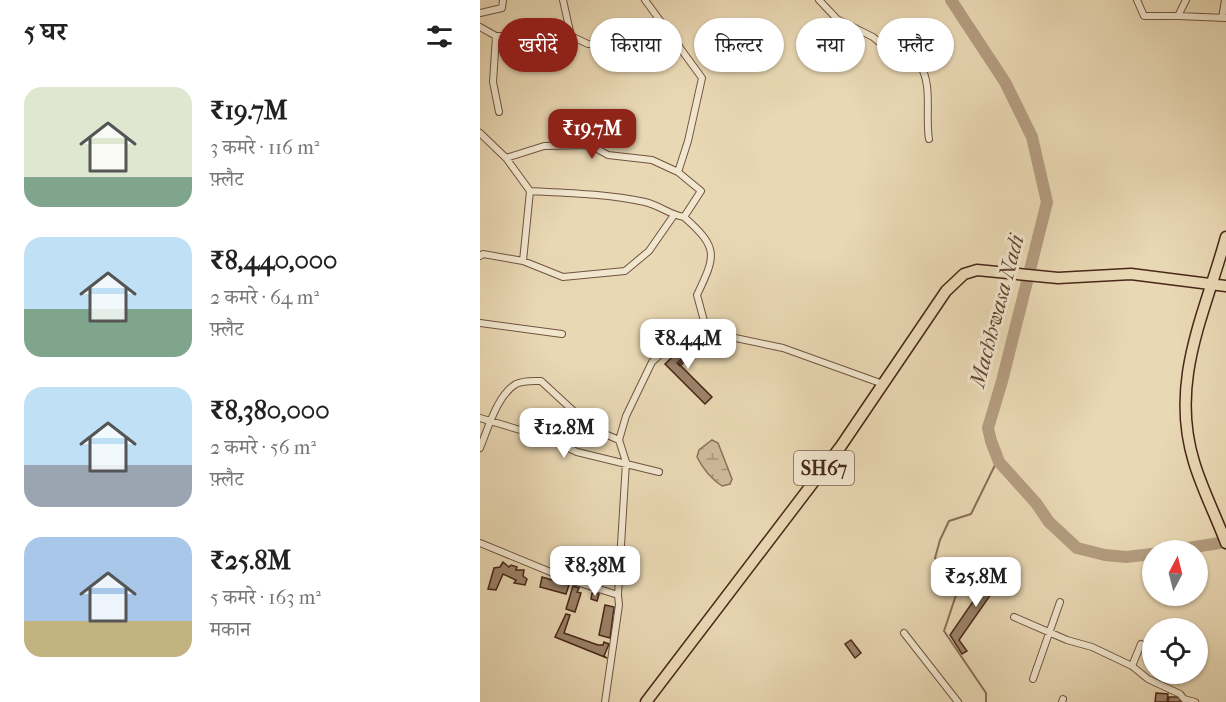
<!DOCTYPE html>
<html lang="hi">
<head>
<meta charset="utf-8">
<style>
  :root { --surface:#fff; --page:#f2f2f2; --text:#222; --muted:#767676; --accent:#8f2418 }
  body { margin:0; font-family:"IM FELL French Canon","Noto Serif Devanagari",serif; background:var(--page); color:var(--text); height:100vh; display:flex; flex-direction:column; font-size:22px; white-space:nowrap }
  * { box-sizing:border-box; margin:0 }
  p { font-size:20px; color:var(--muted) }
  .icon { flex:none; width:33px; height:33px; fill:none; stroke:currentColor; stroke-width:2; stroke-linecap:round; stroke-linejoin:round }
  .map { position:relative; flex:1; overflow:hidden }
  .panel { display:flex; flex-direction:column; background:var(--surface); width:480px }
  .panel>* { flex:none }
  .top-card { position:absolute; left:18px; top:18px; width:570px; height:54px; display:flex; gap:12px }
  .needle { width:39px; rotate:7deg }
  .controls { position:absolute; left:662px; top:540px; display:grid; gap:12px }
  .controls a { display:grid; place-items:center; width:66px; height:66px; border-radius:50%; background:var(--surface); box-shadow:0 2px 4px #0004; font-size:30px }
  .price { position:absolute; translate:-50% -51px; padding:0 14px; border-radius:12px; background:#fff; color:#222; font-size:20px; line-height:39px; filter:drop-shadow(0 2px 3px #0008) }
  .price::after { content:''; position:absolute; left:50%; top:36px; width:18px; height:14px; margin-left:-9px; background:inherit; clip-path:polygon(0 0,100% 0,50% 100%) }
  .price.on { background:var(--accent); color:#fff }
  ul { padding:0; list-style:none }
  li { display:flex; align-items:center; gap:18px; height:150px; padding:0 24px }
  li span { display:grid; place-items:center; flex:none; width:168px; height:120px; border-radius:18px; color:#555 }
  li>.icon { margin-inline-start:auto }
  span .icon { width:72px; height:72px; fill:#fffc; stroke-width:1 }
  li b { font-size:26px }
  h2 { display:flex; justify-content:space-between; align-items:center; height:72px; padding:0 24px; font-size:26px }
  .pill { padding:0 21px; border-radius:27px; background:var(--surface); box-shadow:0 2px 4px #0004; font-size:21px; line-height:54px }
  .pill.on { background:var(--accent); color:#fff }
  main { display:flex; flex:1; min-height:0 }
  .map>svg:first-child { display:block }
  .wetland { fill:url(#wetland-marsh); stroke:#8c705a; stroke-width:1.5 }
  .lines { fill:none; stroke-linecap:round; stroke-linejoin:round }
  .stream { stroke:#896d56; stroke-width:2 }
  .river { stroke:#b39c7f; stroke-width:12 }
  .building { fill:#9c836a; stroke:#492719; stroke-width:1.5 }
  .street-casing { stroke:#715340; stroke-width:8 }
  .primary-casing { stroke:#492719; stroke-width:13 }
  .street { stroke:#f1e6ce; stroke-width:6 }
  .primary { stroke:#e9d8b4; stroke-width:10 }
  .labels { text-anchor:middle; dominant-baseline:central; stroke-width:6; stroke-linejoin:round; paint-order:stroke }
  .shield { fill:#f1e6ce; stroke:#7b604f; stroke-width:1.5 }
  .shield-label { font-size:20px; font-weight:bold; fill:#492719 }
  .water-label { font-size:22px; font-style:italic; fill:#644432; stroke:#f1e6ce }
</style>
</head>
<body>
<main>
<section class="panel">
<h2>5 घर<svg class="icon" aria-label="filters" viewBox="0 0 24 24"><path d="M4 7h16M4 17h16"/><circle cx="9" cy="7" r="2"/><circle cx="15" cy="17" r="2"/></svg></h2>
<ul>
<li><span style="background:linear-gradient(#dfe7d0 75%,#7fa58c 0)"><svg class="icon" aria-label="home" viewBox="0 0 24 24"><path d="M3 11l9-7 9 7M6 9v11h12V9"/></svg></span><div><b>₹19.7M</b><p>3 कमरे · 116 m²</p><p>फ़्लैट</p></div></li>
<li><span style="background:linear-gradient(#bfe0f5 60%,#7fa58c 0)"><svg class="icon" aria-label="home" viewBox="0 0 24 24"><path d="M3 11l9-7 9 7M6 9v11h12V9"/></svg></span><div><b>₹8,440,000</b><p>2 कमरे · 64 m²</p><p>फ़्लैट</p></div></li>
<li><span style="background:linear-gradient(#bfe0f5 65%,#9aa5b1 0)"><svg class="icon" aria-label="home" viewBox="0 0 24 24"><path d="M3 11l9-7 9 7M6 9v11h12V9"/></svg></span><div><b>₹8,380,000</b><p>2 कमरे · 56 m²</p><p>फ़्लैट</p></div></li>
<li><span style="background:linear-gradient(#a9c7e8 70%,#c2b280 0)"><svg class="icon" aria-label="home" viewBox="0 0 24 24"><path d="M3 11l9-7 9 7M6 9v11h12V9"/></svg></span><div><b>₹25.8M</b><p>5 कमरे · 163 m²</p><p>मकान</p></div></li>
</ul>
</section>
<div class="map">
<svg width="746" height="702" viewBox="0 0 746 702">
  <defs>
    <pattern id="wetland-marsh" width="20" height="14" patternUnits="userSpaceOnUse" patternTransform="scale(1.5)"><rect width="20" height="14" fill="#ceba9a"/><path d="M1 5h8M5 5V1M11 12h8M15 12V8" fill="none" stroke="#a9977d"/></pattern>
  </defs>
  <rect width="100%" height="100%" fill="#e9d8b4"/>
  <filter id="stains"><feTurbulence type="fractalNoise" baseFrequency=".00333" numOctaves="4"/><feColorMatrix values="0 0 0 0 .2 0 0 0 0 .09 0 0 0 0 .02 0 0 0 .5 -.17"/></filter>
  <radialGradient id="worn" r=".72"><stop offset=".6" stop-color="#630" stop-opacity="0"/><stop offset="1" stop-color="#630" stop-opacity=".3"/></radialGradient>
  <path class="wetland" d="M232 440 238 443 252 479 250 484 242 486C230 478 223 469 217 457L219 450Z"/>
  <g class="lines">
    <path class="stream" d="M506 702V693L464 631 480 583 462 569 455 558 460 540 469 521 491 514 518 459"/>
    <path class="river" d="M471 0 525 82 552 137 567 202 522 381 508 428 511 441 519 462 556 503 569 522 597 548 625 555 646 557 672 554
      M696 550 746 542"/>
  </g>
  <path class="building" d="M211 339 224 340 199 364 232 397 225 404 185 364Z
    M206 355 209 358 200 366 197 363Z
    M23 562 29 567 31 565 37 567 36 570H44L43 576 47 579 45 585 34 583 36 580 23 574 16 590 8 589 14 568 20 567Z
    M516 568 525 574 479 640 487 651 482 654 470 635Z
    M62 577 89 585 86 594 60 587Z
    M93 586 99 588 97 592 101 593 95 612 86 609Z
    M112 593 119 594 117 601 111 599Z
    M125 605 134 607 130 638 119 635Z
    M86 614 90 615 84 633 118 645H123L124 642 129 644 124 656 127 658 75 637Z
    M371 640 381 653 375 658 365 644Z
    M676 693 688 694 687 702H675Z
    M689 697H700V702H688Z"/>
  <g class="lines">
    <defs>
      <path id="street" d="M83 0 91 36
        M165 0 222 78 208 141 198 172 221 191 204 217C239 248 236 255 217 295L227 332 303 348 403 384
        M339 0 357 19 393 37 414 55 440 65C453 85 445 116 449 139
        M657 0 664 16H698L706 0
        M0 13 22 8 23 0
        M698 16 746 18
        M742 18 745 0
        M0 27 16 36 13 82 19 112
        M16 36H91L108 44 189 48 199 46
        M0 133 26 158 50 191 43 261
        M26 158 64 146 110 145 128 155 172 160 198 172
        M50 191C89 193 127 194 165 202 179 205 190 215 204 217
        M0 256 3 254 43 261 83 277 145 271 169 251 194 215
        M0 323 82 334
        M0 418 64 437 97 452 179 472
        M0 448C8 429 17 395 36 384 44 380 53 381 61 381L113 429 139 440
        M0 543 90 580 138 595 146 462 139 440 146 416 172 362 205 332 225 324
        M534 617 587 640 612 647 652 666 668 679 700 694 704 699 715 702
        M424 633 478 702
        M652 666 661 644
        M553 679 580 602
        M125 702 139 605 138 595
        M582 702 583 699"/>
      <path id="primary" d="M746 237C725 314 689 381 714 462 722 489 736 516 746 543
        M166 702 361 446 466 291 484 274 497 270 578 278 651 274 746 286"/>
    </defs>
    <use href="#street" class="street-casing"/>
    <use href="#primary" class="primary-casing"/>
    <use href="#street" class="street"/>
    <use href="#primary" class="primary"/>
  </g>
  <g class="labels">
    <rect class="shield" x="314" y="451" width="60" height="34" rx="4.5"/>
    <g class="shield-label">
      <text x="344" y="468">SH67</text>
    </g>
    <g class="water-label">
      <text transform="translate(517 311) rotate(-75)">Machhwasa Nadi</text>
    </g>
  </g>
  <rect width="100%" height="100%" filter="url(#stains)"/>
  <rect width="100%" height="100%" fill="url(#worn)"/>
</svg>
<div class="controls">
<a><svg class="needle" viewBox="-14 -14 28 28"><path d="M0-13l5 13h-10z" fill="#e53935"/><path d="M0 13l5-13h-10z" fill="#767676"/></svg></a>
<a><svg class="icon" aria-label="locate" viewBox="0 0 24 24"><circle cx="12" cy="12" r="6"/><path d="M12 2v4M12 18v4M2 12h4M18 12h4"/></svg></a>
</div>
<b class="price on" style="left:112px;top:160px">₹19.7M</b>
<b class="price" style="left:208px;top:370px">₹8.44M</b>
<b class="price" style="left:84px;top:459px">₹12.8M</b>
<b class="price" style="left:115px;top:597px">₹8.38M</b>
<b class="price" style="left:496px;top:608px">₹25.8M</b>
<div class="top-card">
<a class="pill on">खरीदें</a>
<a class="pill">किराया</a>
<a class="pill">फ़िल्टर</a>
<a class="pill">नया</a>
<a class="pill">फ़्लैट</a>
</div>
</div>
</main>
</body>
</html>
